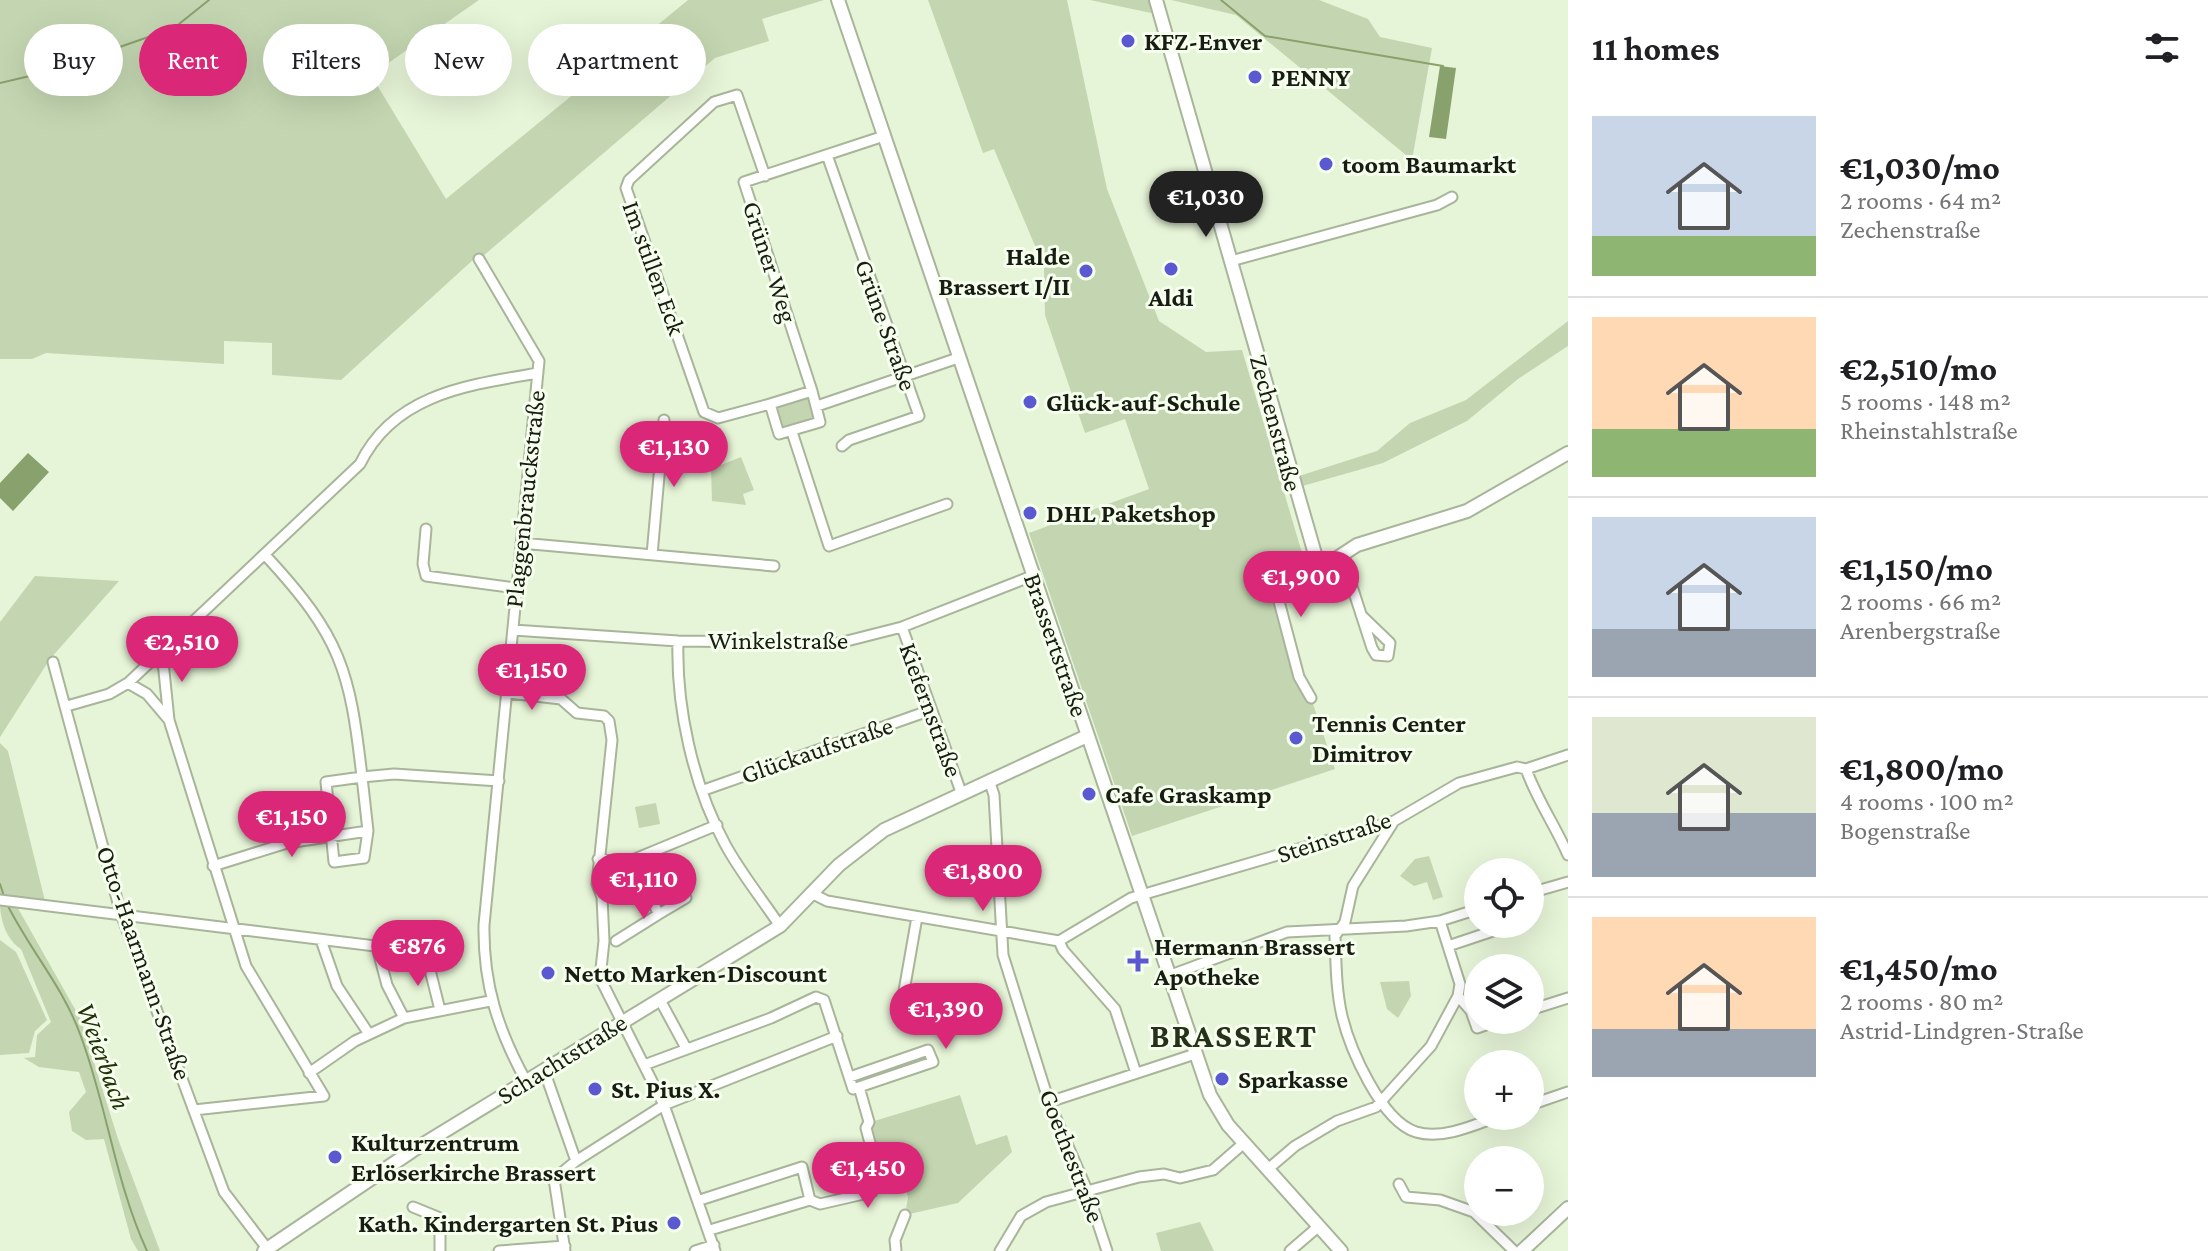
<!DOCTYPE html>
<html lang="en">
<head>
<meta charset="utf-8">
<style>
  :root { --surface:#fff; --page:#f6f6f6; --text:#202124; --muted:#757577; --line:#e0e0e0; --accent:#db2777 }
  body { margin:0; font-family:"Crimson Pro",serif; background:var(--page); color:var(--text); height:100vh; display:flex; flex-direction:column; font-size:30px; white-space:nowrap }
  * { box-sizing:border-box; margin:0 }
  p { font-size:26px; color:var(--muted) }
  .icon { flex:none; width:44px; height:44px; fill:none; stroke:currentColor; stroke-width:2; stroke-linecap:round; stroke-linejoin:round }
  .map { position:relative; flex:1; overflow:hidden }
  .details { display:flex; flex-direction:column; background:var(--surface); width:640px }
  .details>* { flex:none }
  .banner { position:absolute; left:24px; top:24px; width:760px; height:72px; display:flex; gap:16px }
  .fabs { position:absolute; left:1464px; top:858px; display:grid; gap:16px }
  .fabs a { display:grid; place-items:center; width:80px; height:80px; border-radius:50%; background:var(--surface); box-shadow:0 8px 32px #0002; font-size:40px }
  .price { position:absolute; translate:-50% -68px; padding:0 18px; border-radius:28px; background:var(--accent); color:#fff; font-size:26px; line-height:52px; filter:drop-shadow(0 2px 4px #0008) }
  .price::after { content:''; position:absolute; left:50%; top:48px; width:24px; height:18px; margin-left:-12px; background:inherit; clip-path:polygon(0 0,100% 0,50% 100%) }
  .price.selected { background:#222; color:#fff }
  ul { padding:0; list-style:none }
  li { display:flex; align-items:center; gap:24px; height:200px; padding:0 24px }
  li+li { border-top:2px solid var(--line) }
  li span { display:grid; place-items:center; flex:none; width:224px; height:160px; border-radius:0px; color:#555 }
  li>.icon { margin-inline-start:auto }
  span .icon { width:96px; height:96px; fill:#fffc; stroke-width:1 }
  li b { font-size:34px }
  h2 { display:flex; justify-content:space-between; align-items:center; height:96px; padding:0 24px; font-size:34px }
  .pill { padding:0 28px; border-radius:36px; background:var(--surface); box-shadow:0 8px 32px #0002; font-size:28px; line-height:72px }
  .pill.selected { background:var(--accent); color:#fff }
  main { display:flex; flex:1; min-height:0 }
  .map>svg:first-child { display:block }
  .green { fill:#c4d6b1 }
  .water { fill:#89a16d }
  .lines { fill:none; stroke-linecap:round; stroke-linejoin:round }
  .stream { stroke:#89a16d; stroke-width:2 }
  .street-casing { stroke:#a8b59a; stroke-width:13 }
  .secondary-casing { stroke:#a8b59a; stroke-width:16 }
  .street { stroke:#fff; stroke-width:9 }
  .secondary { stroke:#fff; stroke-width:12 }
  .poi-dot { fill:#5a59d1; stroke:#f6ffee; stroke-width:3 }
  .labels { text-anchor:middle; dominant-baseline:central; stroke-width:6; stroke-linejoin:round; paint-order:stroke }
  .poi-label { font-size:26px; font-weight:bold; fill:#181d13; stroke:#f6ffee; text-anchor:start }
  .street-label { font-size:26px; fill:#181d13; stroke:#f6ffee }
  .water-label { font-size:28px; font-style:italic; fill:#22320a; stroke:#f6ffee }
  .district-label { font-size:34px; font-weight:bold; letter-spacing:2px; fill:#26311a; stroke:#f6ffee }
</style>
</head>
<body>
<main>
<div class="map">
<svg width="1568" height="1251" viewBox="0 0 1568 1251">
  <rect width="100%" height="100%" fill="#e6f4d7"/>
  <path class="green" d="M0 0H479L371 75 446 199 688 0H824L762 19 769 41 715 58 483 256 474 259 341 380 272 375V343L224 341V364L46 353 32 359H0Z
    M928 0H1067L1107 189 1159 321 1206 352 1242 350 1310 580 1276 590 1299 677 1311 698 1335 769 1132 836 1029 533 1149 489 1125 419 1085 433 1045 315 1044 267 994 149 983 153Z
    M1090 0H1154L1151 13Z
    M1171 0H1319L1368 19 1380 37 1432 48 1412 160 1236 15Z
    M1568 321V346L1518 379 1467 421 1383 463 1299 487 1296 477 1377 451 1410 423 1466 400Z
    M808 395 812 397 817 421 781 431 775 405Z
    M741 457 754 490 743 494 746 505 712 501 711 469Z
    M35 576 119 581 50 659 0 737V622Z
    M0 743 8 751 45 901 0 897Z
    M656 803 660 824 639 828 635 807Z
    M1429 856 1443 897 1433 900 1427 882 1414 886 1400 876 1415 859Z
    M0 903H15L80 1018 118 1139 160 1251H138L131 1239 104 1139 86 1140 72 1131 69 1112 86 1092 79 1072 39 1067 24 1058 35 1057 37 1035 51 1022 21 949C7 940 0 921 0 903Z
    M0 940 16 952 47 1020 35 1031 29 1053 0 1055Z
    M1409 981 1411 996 1398 1018 1387 1009 1380 982Z
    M960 1095 976 1145 1007 1135 1012 1152 958 1203 905 1215 908 1197 891 1146 875 1142 871 1122Z
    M1200 1222 1214 1251H1161L1156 1233Z"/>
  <path class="water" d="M1440 66 1456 68 1446 139 1429 137Z
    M28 453 49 472 13 511 0 498V483Z"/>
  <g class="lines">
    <path class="stream" d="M1221 0 1265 36 1443 66
      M0 83 51 71 174 28 209 0
      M0 884 4 896
      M8 906C30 950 63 987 80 1034 107 1105 115 1182 147 1251"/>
    <defs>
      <path id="street" d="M827 155 919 416 849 440 842 446
        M765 176 737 95 714 102 629 180 626 188 704 412 718 418 770 404
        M479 259 539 361 484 925C483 984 498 1030 526 1081
        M1231 261 1437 205 1452 197
        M812 391 744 182 884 136
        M812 391 820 422 779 434 770 404Z
        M817 406 958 358
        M792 432 829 546 947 504
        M426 529 423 564 426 576 516 588
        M521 543 774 566
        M652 555 664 420
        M266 556C341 637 350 670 362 777L394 774 499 781
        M1339 558 1347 571 1372 648 1376 655 1388 656 1390 643 1361 615
        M902 627 961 792
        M513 630 678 641 839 643 902 627 1032 576
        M678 641C676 707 693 785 725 844 740 872 762 899 780 926
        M162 652 169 720
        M53 662 121 914 224 1192 269 1251
        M128 683 147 694 169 720 246 966 324 1096 194 1110
        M508 693 561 699 577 713 604 716 609 721 612 740 597 884 602 897 604 941 600 978 664 1105 715 1251
        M1311 698 1299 677 1276 590 1310 580 1320 563
        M67 706 109 694 128 683 360 464C394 394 468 385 538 373
        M1526 769C1537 800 1555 825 1568 855
        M362 777 368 831 364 858 334 862 326 782Z
        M989 780 994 795 1003 955 1049 1102 1087 1190 1107 1251
        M704 790 931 710
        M1394 821 1353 886 1345 922 1335 936C1336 963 1336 990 1342 1016 1350 1049 1381 1121 1416 1132 1442 1140 1475 1125 1499 1116
        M598 859 630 861 717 825
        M630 861 659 914 686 898
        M213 866 287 843 368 831
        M1530 893 1568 882
        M813 894 827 901 1059 941 1131 898 1394 821 1459 783 1517 767 1526 769 1568 755
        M0 900 416 951 427 958 440 1010
        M321 940 337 986 369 1034
        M616 941 659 914
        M1059 941 1063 950 1115 1009 1136 1073
        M1448 946 1496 930 1495 924
        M377 947 387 985 404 1018
        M1168 976 1287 932 1406 926 1440 921 1478 909
        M1458 996 1471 1011
        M660 1000 686 1048
        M901 1008 917 917
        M1530 1010 1568 998
        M1472 1014 1477 1028 1500 1020
        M644 1065 771 1018 816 997 824 1000 853 1089 933 1062 928 1050 850 1077
        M544 1070 576 1161 554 1179 565 1251
        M309 1073 355 1041 404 1018 490 1001
        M1049 1102 1195 1054
        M1530 1105 1568 1092
        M576 1161 664 1105 837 1036
        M1268 1169 1295 1146 1337 1121 1376 1107 1431 1046 1458 996 1460 984 1440 921
        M1399 1184 1406 1197 1440 1200 1474 1212 1514 1251
        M700 1200 802 1167 810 1200 710 1230
        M810 1200 820 1204 872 1192 863 1158 870 1143 866 1128 869 1122 859 1087
        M413 1207 440 1218V1251
        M499 1251 565 1246
        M695 1251 714 1245
        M896 1251 895 1240 905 1215
        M1000 1251 1021 1216 1046 1202 1139 1177 1164 1174 1180 1178 1213 1170 1244 1143
        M1290 1251 1319 1226"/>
      <path id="secondary" d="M838 0 1210 1095 1228 1125 1341 1251
        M1156 0 1317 561 1331 562 1357 545 1467 511 1568 453
        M264 1251 412 1151 780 926 839 865 884 830 1087 736
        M1522 1251 1568 1208"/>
    </defs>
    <use href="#street" class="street-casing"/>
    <use href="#secondary" class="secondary-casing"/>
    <use href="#street" class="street"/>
    <use href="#secondary" class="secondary"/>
  </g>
  <g class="poi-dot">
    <circle cx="1128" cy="41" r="8"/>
    <circle cx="1255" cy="77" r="8"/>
    <circle cx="1326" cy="164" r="8"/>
    <circle cx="1171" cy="269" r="8"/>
    <circle cx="1086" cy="271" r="8"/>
    <circle cx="1030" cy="402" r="8"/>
    <circle cx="1030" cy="513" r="8"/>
    <circle cx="1296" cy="738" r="8"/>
    <circle cx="1089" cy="794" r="8"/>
    <path d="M1134 949h8v8h8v8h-8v8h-8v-8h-8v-8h8z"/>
    <circle cx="548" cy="973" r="8"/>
    <circle cx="1222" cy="1079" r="8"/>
    <circle cx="595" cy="1089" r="8"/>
    <circle cx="335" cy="1157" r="8"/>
    <circle cx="674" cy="1223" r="8"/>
  </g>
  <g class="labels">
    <g class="poi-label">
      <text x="1144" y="41">KFZ-Enver</text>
      <text x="1271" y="77">PENNY</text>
      <text x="1342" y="164">toom Baumarkt</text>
      <text x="1070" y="256" text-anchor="end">Halde<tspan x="1070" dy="30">Brassert I/II</tspan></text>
      <text x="1171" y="297" text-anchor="middle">Aldi</text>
      <text x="1046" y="402">Glück-auf-Schule</text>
      <text x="1046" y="513">DHL Paketshop</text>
      <text x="1312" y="723">Tennis Center<tspan x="1312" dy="30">Dimitrov</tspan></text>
      <text x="1105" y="794">Cafe Graskamp</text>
      <text x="1154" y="946">Hermann Brassert<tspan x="1154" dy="30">Apotheke</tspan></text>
      <text x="564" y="973">Netto Marken-Discount</text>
      <text x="1238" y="1079">Sparkasse</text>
      <text x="611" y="1089">St. Pius X.</text>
      <text x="351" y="1142">Kulturzentrum<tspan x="351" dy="30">Erlöserkirche Brassert</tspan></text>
      <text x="658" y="1223" text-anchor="end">Kath. Kindergarten St. Pius</text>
    </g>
    <g class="street-label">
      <text transform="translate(770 262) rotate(72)">Grüner Weg</text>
      <text transform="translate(654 268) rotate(70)">Im stillen Eck</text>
      <text transform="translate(886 325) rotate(70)">Grüne Straße</text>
      <text transform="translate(1276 423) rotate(75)">Zechenstraße</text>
      <text transform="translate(525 499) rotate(-84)">Plaggenbrauckstraße</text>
      <text x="778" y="640">Winkelstraße</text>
      <text transform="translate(1056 645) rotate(71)">Brassertstraße</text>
      <text transform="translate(931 710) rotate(70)">Kiefernstraße</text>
      <text transform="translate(817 750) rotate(-19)">Glückaufstraße</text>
      <text transform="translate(1334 837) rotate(-18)">Steinstraße</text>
      <text transform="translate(144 963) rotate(71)">Otto-Haarmann-Straße</text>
      <text transform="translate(562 1059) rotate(-32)">Schachtstraße</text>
      <text transform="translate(1072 1156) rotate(69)">Goethestraße</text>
    </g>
    <g class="water-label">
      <text transform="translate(104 1056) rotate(70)">Weierbach</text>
    </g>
    <g class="district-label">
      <text x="1234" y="1035">BRASSERT</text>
    </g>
  </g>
</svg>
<div class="fabs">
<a><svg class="icon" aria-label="locate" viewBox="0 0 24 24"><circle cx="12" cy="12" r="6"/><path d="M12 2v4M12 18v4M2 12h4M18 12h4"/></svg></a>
<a><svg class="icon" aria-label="layers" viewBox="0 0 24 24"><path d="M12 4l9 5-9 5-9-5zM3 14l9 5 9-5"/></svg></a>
<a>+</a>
<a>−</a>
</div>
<b class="price selected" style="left:1206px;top:239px">€1,030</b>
<b class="price" style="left:674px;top:489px">€1,130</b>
<b class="price" style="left:1301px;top:619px">€1,900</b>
<b class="price" style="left:182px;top:684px">€2,510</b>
<b class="price" style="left:532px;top:712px">€1,150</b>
<b class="price" style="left:292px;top:859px">€1,150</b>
<b class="price" style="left:983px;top:913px">€1,800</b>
<b class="price" style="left:644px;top:921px">€1,110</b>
<b class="price" style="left:418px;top:988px">€876</b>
<b class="price" style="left:946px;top:1051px">€1,390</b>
<b class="price" style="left:868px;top:1210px">€1,450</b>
<div class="banner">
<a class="pill">Buy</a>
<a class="pill selected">Rent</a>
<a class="pill">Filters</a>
<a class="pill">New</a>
<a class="pill">Apartment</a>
</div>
</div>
<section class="details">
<h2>11 homes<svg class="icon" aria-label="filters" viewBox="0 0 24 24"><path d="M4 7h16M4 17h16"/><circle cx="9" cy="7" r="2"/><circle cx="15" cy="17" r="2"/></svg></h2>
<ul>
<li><span style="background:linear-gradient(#c9d6e8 75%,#8fb573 0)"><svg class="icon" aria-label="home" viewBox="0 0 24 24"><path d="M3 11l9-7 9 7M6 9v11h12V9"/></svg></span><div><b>€1,030/mo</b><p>2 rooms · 64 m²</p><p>Zechenstraße</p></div></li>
<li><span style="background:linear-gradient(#ffd9b3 70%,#8fb573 0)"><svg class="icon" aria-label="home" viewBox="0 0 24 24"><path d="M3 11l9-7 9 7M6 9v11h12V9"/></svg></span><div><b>€2,510/mo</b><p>5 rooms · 148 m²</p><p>Rheinstahlstraße</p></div></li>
<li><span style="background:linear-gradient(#c9d6e8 70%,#9aa5b1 0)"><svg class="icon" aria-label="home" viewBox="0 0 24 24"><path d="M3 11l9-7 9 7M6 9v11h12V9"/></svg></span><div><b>€1,150/mo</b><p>2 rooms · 66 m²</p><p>Arenbergstraße</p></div></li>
<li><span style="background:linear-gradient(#dfe7d0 60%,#9aa5b1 0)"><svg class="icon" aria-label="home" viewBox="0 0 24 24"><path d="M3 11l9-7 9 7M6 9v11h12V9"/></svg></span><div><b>€1,800/mo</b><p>4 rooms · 100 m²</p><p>Bogenstraße</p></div></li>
<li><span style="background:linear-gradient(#ffd9b3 70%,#9aa5b1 0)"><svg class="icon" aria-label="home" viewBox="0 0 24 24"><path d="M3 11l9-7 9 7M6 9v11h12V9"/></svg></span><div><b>€1,450/mo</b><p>2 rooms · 80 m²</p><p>Astrid-Lindgren-Straße</p></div></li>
</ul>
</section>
</main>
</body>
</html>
